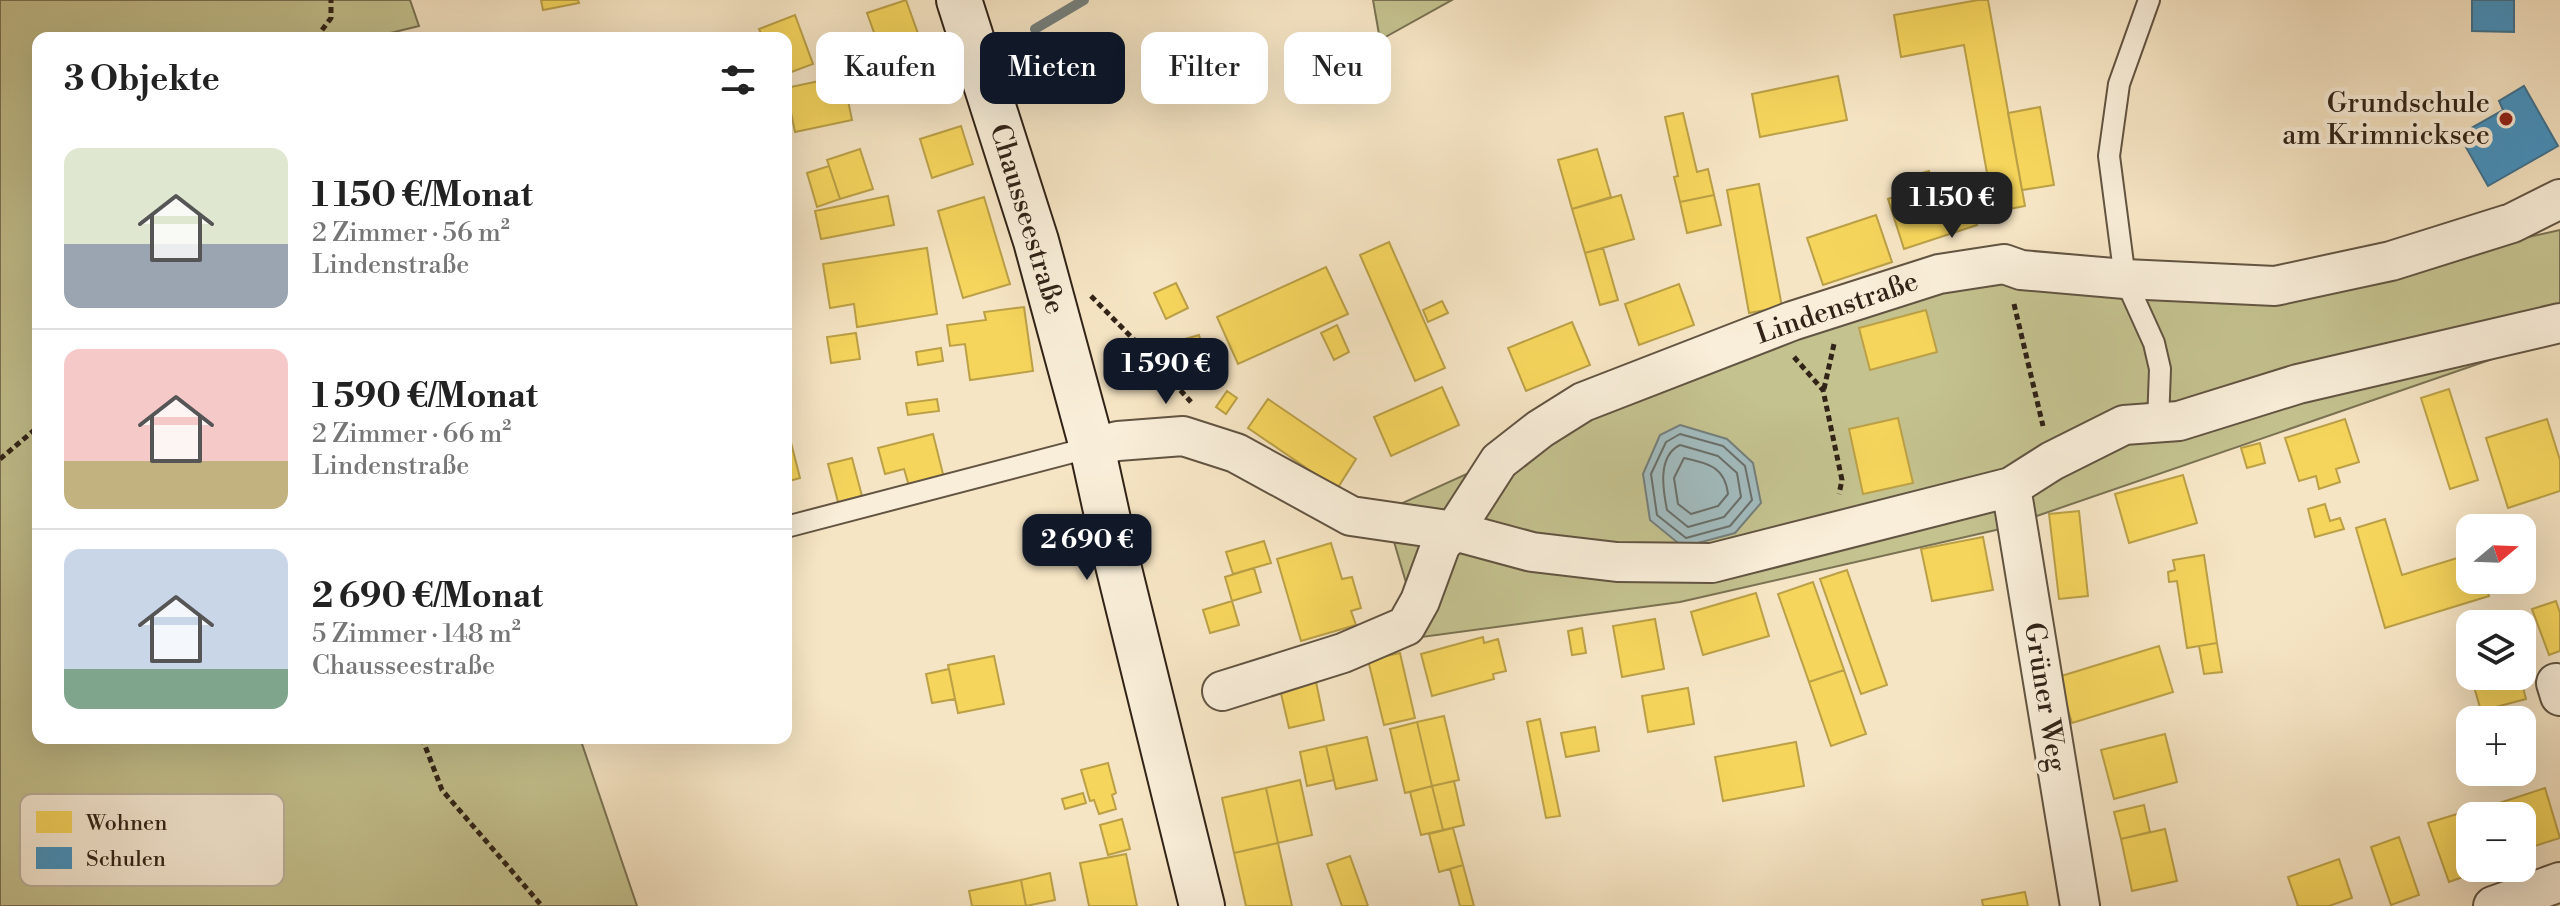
<!DOCTYPE html>
<html lang="de">
<head>
<meta charset="utf-8">
<style>
  :root { --surface:#fff; --page:#f6f6f6; --text:#222; --muted:#767676; --line:#e0e0e0; --accent:#111827 }
  body { margin:0; font-family:"Libre Bodoni",serif; background:var(--page); color:var(--text); height:100vh; display:flex; flex-direction:column; font-size:30px; white-space:nowrap }
  * { box-sizing:border-box; margin:0 }
  p { font-size:26px; color:var(--muted) }
  .icon { flex:none; width:44px; height:44px; fill:none; stroke:currentColor; stroke-width:2; stroke-linecap:round; stroke-linejoin:round }
  .map { position:relative; flex:1; overflow:hidden }
  .drawer { position:absolute; left:32px; top:32px; width:760px; height:712px; display:flex; flex-direction:column; background:var(--surface); border-radius:16px; box-shadow:0 8px 32px #0002 }
  .drawer>* { flex:none }
  .banner { position:absolute; left:816px; top:32px; width:760px; height:72px; display:flex; gap:16px }
  .needle { width:52px; rotate:71deg }
  .fabs { position:absolute; left:2456px; top:514px; display:grid; gap:16px }
  .fabs a { display:grid; place-items:center; width:80px; height:80px; border-radius:16px; background:var(--surface); box-shadow:0 8px 32px #0002; font-size:40px }
  .price { position:absolute; translate:-50% -68px; padding:0 18px; border-radius:16px; background:var(--accent); color:#fff; font-size:26px; line-height:52px; filter:drop-shadow(0 2px 4px #0008) }
  .price::after { content:''; position:absolute; left:50%; top:48px; width:24px; height:18px; margin-left:-12px; background:inherit; clip-path:polygon(0 0,100% 0,50% 100%) }
  .price.on { background:#222; color:#fff }
  ul { padding:0; list-style:none }
  li { display:flex; align-items:center; gap:24px; height:200px; padding:0 32px }
  li+li { border-top:2px solid var(--line) }
  li span { display:grid; place-items:center; flex:none; width:224px; height:160px; border-radius:16px; color:#555 }
  li>.icon { margin-inline-start:auto }
  span .icon { width:96px; height:96px; fill:#fffc; stroke-width:1 }
  li b { font-size:34px }
  h2 { display:flex; justify-content:space-between; align-items:center; height:96px; padding:0 32px; font-size:34px }
  .tag { padding:0 28px; border-radius:16px; background:var(--surface); box-shadow:0 8px 32px #0002; font-size:28px; line-height:72px }
  .tag.on { background:var(--accent); color:#fff }
  .map>svg:first-child { display:block }
  .green { fill:#c4c28f; stroke:#7a7253; stroke-width:2 }
  .water { fill:#a2bcbf; stroke:#757f7c; stroke-width:2 }
  .homes { fill:#f6d55c; stroke:#bba047; stroke-width:2 }
  .schools { fill:#4393c3; stroke:#3e718f; stroke-width:2 }
  .lines { fill:none; stroke-linecap:round; stroke-linejoin:round }
  .shore { stroke:#6a706b; stroke-width:2 }
  .stream { stroke:#757f7c; stroke-width:10 }
  .service-casing { stroke:#625442; stroke-width:24 }
  .minor-casing { stroke:#625442; stroke-width:42 }
  .secondary-casing { stroke:#312317; stroke-width:48 }
  .path { stroke:#312317; stroke-width:5; stroke-dasharray:6 4; stroke-linecap:butt }
  .service { stroke:#f9eed9; stroke-width:20 }
  .minor { stroke:#f9eed9; stroke-width:38 }
  .secondary { stroke:#f9eed9; stroke-width:44 }
  .poi-dot { fill:#8f2418; stroke:#f9eed9; stroke-width:3 }
  .labels { text-anchor:middle; dominant-baseline:central; stroke-width:8; stroke-linejoin:round; paint-order:stroke }
  .poi-label { font-size:28px; fill:#312317; stroke:#f9eed9; text-anchor:end }
  .street-label { font-size:28px; fill:#312317; stroke:#f9eed9 }
  .key { fill:#f9eed9; stroke:#bdb19f; stroke-width:2 }
  .key-label { font-size:22px; fill:#312317 }
</style>
</head>
<body>
<div class="map">
<svg width="2560" height="906" viewBox="0 0 2560 906">
  <rect width="100%" height="100%" fill="#f6e5c4"/>
  <filter id="stains"><feTurbulence type="fractalNoise" baseFrequency=".0025" numOctaves="4"/><feColorMatrix values="0 0 0 0 .2 0 0 0 0 .09 0 0 0 0 .02 0 0 0 .5 -.17"/></filter>
  <radialGradient id="worn" r=".72"><stop offset=".6" stop-color="#630" stop-opacity="0"/><stop offset="1" stop-color="#630" stop-opacity=".3"/></radialGradient>
  <path class="green" d="M0 0H410L419 26 370 38H38V738H580L637 906H0Z
    M1373 0H1452L1380 40Z
    M2560 230V319L2542 342 1996 530 1680 602 1422 637 1385 511 1575 425 1602 407 1984 272 2271 294Z"/>
  <path class="water" d="M1680 425 1727 439 1753 463 1761 503 1735 533 1683 547 1650 520 1643 474 1660 435Z"/>
  <path class="homes" d="M541 0H578L579 3 543 10Z
    M906 0 920 39 881 52 867 13Z
    M1978 0H1988L2025 206 1994 212 1964 45 1901 57 1894 15Z
    M795 15 813 64 786 74V38H763L759 29Z
    M871 58 875 71 857 77 853 64Z
    M843 76 852 120 795 132 786 88Z
    M1838 76 1847 120 1760 137 1752 94Z
    M2040 107 2054 185 2022 190 2008 113Z
    M1683 113 1697 172 1708 169 1714 195 1680 202 1674 177 1678 176 1665 117Z
    M961 126 973 164 932 178 920 139Z
    M860 149 873 189 840 199 827 160Z
    M1597 149 1611 197 1572 209 1558 160Z
    M829 166 840 199 817 207 807 173Z
    M1929 171 1934 184 1961 176 1977 225 1904 249 1888 199 1917 190 1912 176Z
    M1759 184 1782 307 1749 313 1727 190Z
    M1621 195 1634 239 1585 253 1572 209Z
    M1714 195 1721 225 1687 233 1680 202Z
    M888 196 894 225 821 239 815 211Z
    M984 197 1010 284 963 298 938 211Z
    M1876 215 1892 262 1823 285 1807 238Z
    M1389 242 1445 368 1415 381 1360 255Z
    M927 248 937 314 857 327 854 304 830 308 823 264Z
    M1603 248 1618 300 1600 305 1585 253Z
    M1326 267 1348 314 1238 364 1217 317Z
    M1176 283 1188 308 1166 319 1154 293Z
    M1679 284 1694 325 1639 345 1625 304Z
    M1442 301 1448 313 1428 322 1423 310Z
    M1024 307 1033 371 970 380 965 344 950 346 947 325 986 320 984 312Z
    M1926 310 1937 352 1870 370 1859 328Z
    M1572 322 1590 365 1526 391 1508 348Z
    M1337 325 1349 352 1334 360 1321 333Z
    M856 333 860 359 831 363 827 337Z
    M1199 335 1207 362 1193 367 1185 339Z
    M941 348 943 361 918 365 916 352Z
    M1442 387 1459 425 1391 456 1374 417Z
    M2449 389 2478 480 2450 489 2421 398Z
    M1227 391 1237 398 1226 414 1216 407Z
    M937 399 939 411 908 415 906 403Z
    M1268 399 1356 459 1337 489 1248 428Z
    M1898 418 1913 483 1863 494 1849 429Z
    M2345 419 2359 462 2336 469 2340 482 2319 489 2316 476 2299 481 2285 438Z
    M2547 419 2560 460V491L2508 508 2486 438Z
    M786 423 800 478 786 482Z
    M933 434 944 478 909 486 904 469 885 474 878 448Z
    M2260 443 2265 463 2247 468 2241 448Z
    M852 458 862 496 838 502 828 464Z
    M2183 475 2197 523 2129 543 2115 494Z
    M2325 504 2330 521 2340 518 2344 529 2315 537 2308 509Z
    M2079 511 2088 596 2059 599 2049 514Z
    M2385 519 2402 575 2470 554V580H2484L2489 596 2385 628 2356 528Z
    M1983 537 1993 590 1932 601 1921 549Z
    M1264 541 1271 563 1233 574 1226 552Z
    M1331 543 1342 579 1352 577 1361 608 1351 611 1356 625 1301 641 1277 559Z
    M2204 555 2217 643 2187 648 2177 581 2169 582 2168 572 2175 570 2173 560Z
    M1254 568 1261 592 1232 601 1225 577Z
    M1847 570 1887 685 1861 694 1820 579Z
    M1813 582 1844 670 1809 682 1778 594Z
    M1756 593 1769 636 1703 655 1691 612Z
    M1232 601 1239 625 1210 633 1203 610Z
    M2556 601 2560 613V651L2549 655 2532 609Z
    M1655 619 1664 669 1622 677 1613 626Z
    M1582 628 1586 653 1572 655 1568 631Z
    M1483 637 1484 643 1498 639 1506 671 1493 674 1494 679 1432 696 1421 654Z
    M2217 643 2222 672 2204 674 2199 646Z
    M2159 646 2173 692 2072 723 2058 677Z
    M1400 653 1415 718 1384 725 1368 660Z
    M994 656 1004 704 958 713 948 665Z
    M949 669 955 699 932 703 926 674Z
    M1844 670 1866 734 1831 746 1809 682Z
    M2471 676H2520L2526 699 2481 711Z
    M1315 677 1324 720 1289 728 1279 685Z
    M1688 688 1694 724 1648 732 1642 696Z
    M1444 716 1459 780 1432 786 1417 722Z
    M1540 719 1560 816 1546 818 1527 722Z
    M1417 722 1432 786 1405 793 1390 729Z
    M1595 727 1599 751 1566 757 1561 733Z
    M2165 734 2177 782 2114 799 2101 750Z
    M1367 737 1377 780 1336 789 1326 746Z
    M1796 742 1804 786 1723 801 1715 757Z
    M1326 746 1334 780 1307 786 1300 752Z
    M1108 763 1116 793 1112 795 1116 809 1099 814 1094 800 1090 801 1081 770Z
    M1300 780 1312 835 1278 843 1266 788Z
    M1454 781 1464 825 1443 830 1432 786Z
    M1432 786 1443 830 1421 835 1410 792Z
    M1266 788 1278 843 1234 853 1222 798Z
    M2545 788 2560 838 2522 850V816H2483L2481 809Z
    M1083 793 1086 803 1065 809 1062 799Z
    M2144 805 2150 832 2121 839 2114 812Z
    M2457 814 2470 851V868H2476L2477 872 2449 882 2428 823Z
    M1122 819 1130 849 1108 855 1100 825Z
    M1453 828 1463 865 1439 872 1429 834Z
    M2165 829 2177 881 2132 891 2121 839Z
    M2399 837 2419 895 2391 905 2371 847Z
    M1278 843 1292 906H1246L1234 853Z
    M1126 854 1137 906H1089L1080 863Z
    M1350 856 1368 906H1342L1327 864Z
    M2339 859 2352 898 2329 906H2298L2288 877Z
    M1463 865 1474 906H1460L1450 869Z
    M1050 873 1055 900 1026 906 1021 880Z
    M1021 880 1026 906H972L969 891Z
    M2025 892 2028 906H1983L1982 900Z"/>
  <path class="schools" d="M2472 0H2514V32L2472 31Z
    M2524 86 2558 146 2488 186 2459 135 2503 110 2499 101Z"/>
  <g class="lines">
    <path class="shore" d="M1680 434 1723 446 1745 466 1752 500 1730 526 1686 538 1657 515 1651 474 1666 442Z
      M1680 445 1718 456 1737 473 1741 497 1724 517 1688 527 1667 510C1663 490 1657 456 1680 445Z
      M1684 458C1708 463 1725 467 1728 494L1718 506 1691 514 1678 504 1674 478Z"/>
    <path class="stream" d="M1035 29 1084 0"/>
    <defs>
      <path id="service" d="M2149 0 2119 84 2109 156 2125 279 2154 343 2160 369 2158 423
        M786 527 1092 447"/>
      <path id="minor" d="M1092 447 1118 441 1183 436 1236 453 1351 516 1454 531 1532 552 1617 562 1712 563 2011 487 2052 461 2124 425 2179 421 2298 384 2560 323
        M2011 487 2080 906
        M2556 683 2560 696
        M1222 691 1343 653 1406 626 1420 601 1441 544 1454 531 1499 461 1540 429 1583 402 1792 321 1939 274 2004 264 2021 270 2125 279 2275 286 2391 261 2512 223 2560 199
        M2493 906 2560 882"/>
      <path id="secondary" d="M959 0 1036 241 1092 447 1118 565 1202 906"/>
    </defs>
    <use href="#service" class="service-casing"/>
    <use href="#minor" class="minor-casing"/>
    <use href="#secondary" class="secondary-casing"/>
    <path class="path" d="M316 38 331 18V0
      M1091 296 1147 353 1191 402
      M2014 304 2043 426
      M1794 357 1823 390 1842 480 1839 494
      M1824 389 1834 344
      M0 459 38 427
      M422 738 442 790 542 906"/>
    <use href="#service" class="service"/>
    <use href="#minor" class="minor"/>
    <use href="#secondary" class="secondary"/>
  </g>
  <circle class="poi-dot" cx="2506" cy="119" r="8"/>
  <g class="labels">
    <g class="poi-label">
      <text x="2490" y="103">Grundschule<tspan x="2490" dy="32">am Krimnicksee</tspan></text>
    </g>
    <g class="street-label">
      <text transform="translate(1027 219) rotate(73)">Chausseestraße</text>
      <text transform="translate(1837 308) rotate(-19)">Lindenstraße</text>
      <text transform="translate(2045 697) rotate(81)">Grüner Weg</text>
    </g>
  </g>
  <rect x="20" y="794" width="264" height="92" rx="12" class="key"/>
  <rect x="36" y="811" width="36" height="22" fill="#f6d55c"/>
  <rect x="36" y="847" width="36" height="22" fill="#4393c3"/>
  <g class="key-label">
    <text x="86" y="830">Wohnen</text>
    <text x="86" y="866">Schulen</text>
  </g>
  <rect width="100%" height="100%" filter="url(#stains)"/>
  <rect width="100%" height="100%" fill="url(#worn)"/>
</svg>
<div class="fabs">
<a><svg class="needle" viewBox="-14 -14 28 28"><path d="M0-13l5 13h-10z" fill="#e53935"/><path d="M0 13l5-13h-10z" fill="#767676"/></svg></a>
<a><svg class="icon" aria-label="layers" viewBox="0 0 24 24"><path d="M12 4l9 5-9 5-9-5zM3 14l9 5 9-5"/></svg></a>
<a>+</a>
<a>−</a>
</div>
<b class="price on" style="left:1952px;top:240px">1 150 €</b>
<b class="price" style="left:1166px;top:406px">1 590 €</b>
<b class="price" style="left:1087px;top:582px">2 690 €</b>
<div class="banner">
<a class="tag">Kaufen</a>
<a class="tag on">Mieten</a>
<a class="tag">Filter</a>
<a class="tag">Neu</a>
</div>
<section class="drawer">
<h2>3 Objekte<svg class="icon" aria-label="filters" viewBox="0 0 24 24"><path d="M4 7h16M4 17h16"/><circle cx="9" cy="7" r="2"/><circle cx="15" cy="17" r="2"/></svg></h2>
<ul>
<li><span style="background:linear-gradient(#dfe7d0 60%,#9aa5b1 0)"><svg class="icon" aria-label="home" viewBox="0 0 24 24"><path d="M3 11l9-7 9 7M6 9v11h12V9"/></svg></span><div><b>1 150 €/Monat</b><p>2 Zimmer · 56 m²</p><p>Lindenstraße</p></div></li>
<li><span style="background:linear-gradient(#f6c9c9 70%,#c2b280 0)"><svg class="icon" aria-label="home" viewBox="0 0 24 24"><path d="M3 11l9-7 9 7M6 9v11h12V9"/></svg></span><div><b>1 590 €/Monat</b><p>2 Zimmer · 66 m²</p><p>Lindenstraße</p></div></li>
<li><span style="background:linear-gradient(#c9d6e8 75%,#7fa58c 0)"><svg class="icon" aria-label="home" viewBox="0 0 24 24"><path d="M3 11l9-7 9 7M6 9v11h12V9"/></svg></span><div><b>2 690 €/Monat</b><p>5 Zimmer · 148 m²</p><p>Chausseestraße</p></div></li>
</ul>
</section>
</div>
</body>
</html>
